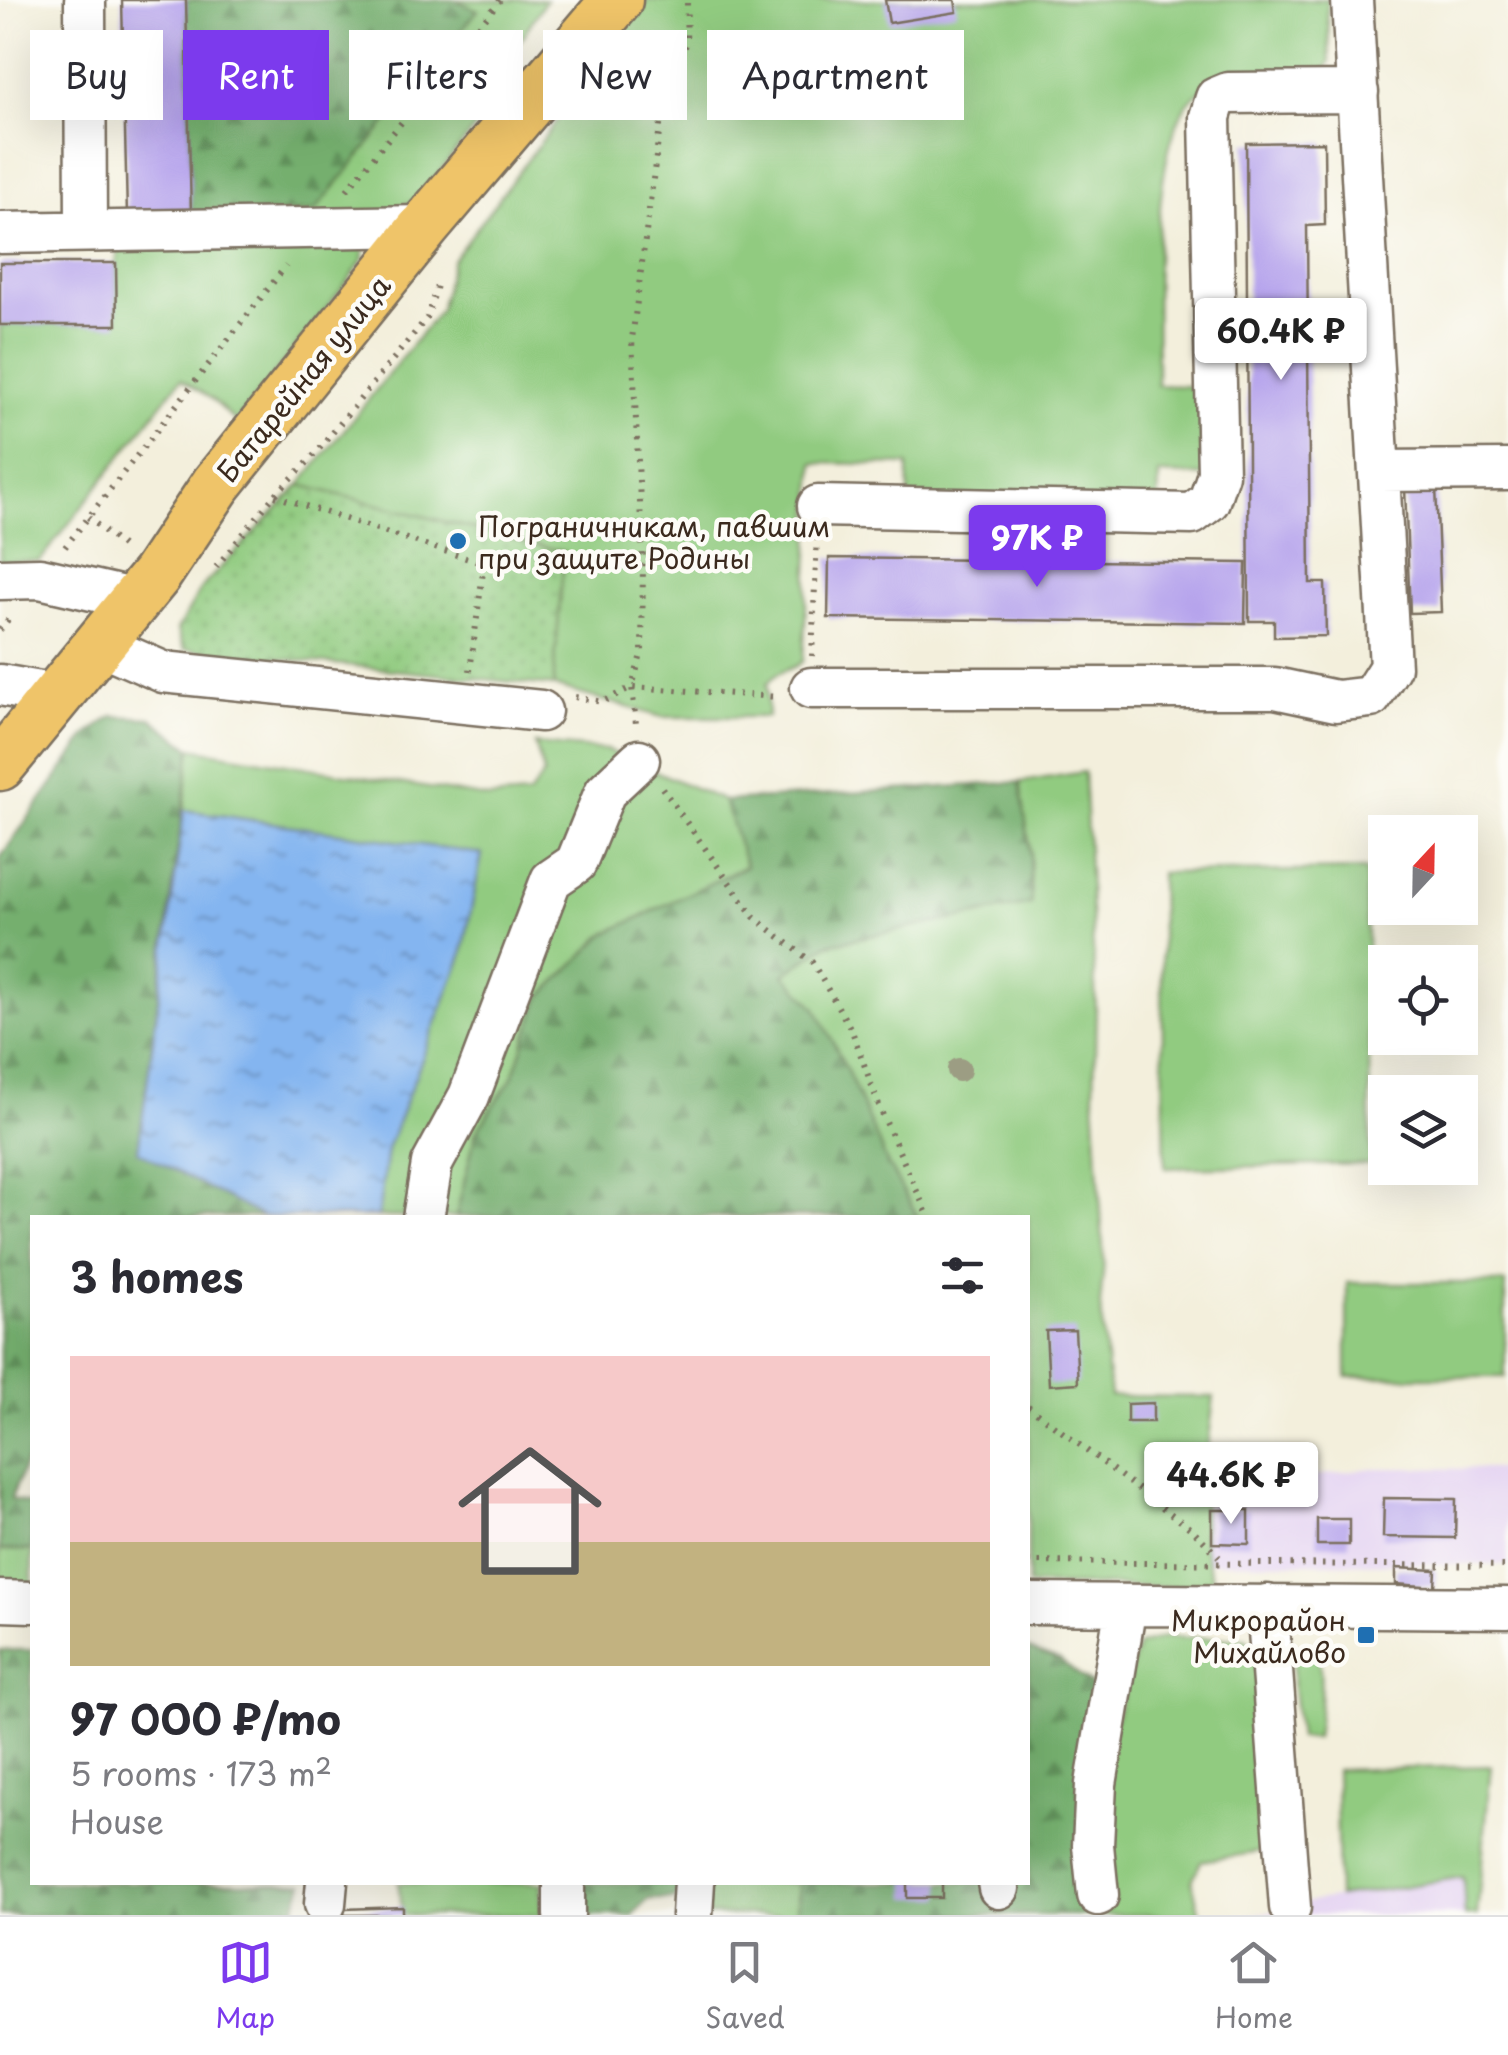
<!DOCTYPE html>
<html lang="en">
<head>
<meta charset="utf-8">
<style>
  :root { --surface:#fff; --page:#f2f2f3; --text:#2b2b33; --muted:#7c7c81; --line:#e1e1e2; --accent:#7c3aed }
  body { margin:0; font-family:"Playpen Sans",sans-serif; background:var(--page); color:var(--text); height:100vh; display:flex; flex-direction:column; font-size:38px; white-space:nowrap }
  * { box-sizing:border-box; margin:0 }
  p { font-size:32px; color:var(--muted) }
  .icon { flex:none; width:55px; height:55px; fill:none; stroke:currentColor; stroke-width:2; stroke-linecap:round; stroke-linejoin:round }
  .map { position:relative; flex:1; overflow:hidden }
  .details { position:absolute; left:30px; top:1215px; width:1000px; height:670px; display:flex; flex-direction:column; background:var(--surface); border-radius:0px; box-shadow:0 10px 40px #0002 }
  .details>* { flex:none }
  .top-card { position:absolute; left:30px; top:30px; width:1000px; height:90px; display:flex; gap:20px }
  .needle { width:65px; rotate:22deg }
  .fabs { position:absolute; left:1368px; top:815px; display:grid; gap:20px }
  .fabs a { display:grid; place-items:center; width:110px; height:110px; border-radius:0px; background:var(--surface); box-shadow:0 10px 40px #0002; font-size:50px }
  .price { position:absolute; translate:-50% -85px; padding:0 22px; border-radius:10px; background:#fff; color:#222; font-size:32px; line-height:65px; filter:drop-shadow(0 2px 5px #0008) }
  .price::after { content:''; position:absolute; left:50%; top:60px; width:30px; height:22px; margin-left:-15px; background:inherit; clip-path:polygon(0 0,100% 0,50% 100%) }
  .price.on { background:var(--accent); color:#fff }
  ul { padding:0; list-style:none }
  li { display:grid; align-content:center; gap:20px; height:530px; padding:0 40px }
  li span { display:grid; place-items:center; height:310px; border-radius:0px; color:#555 }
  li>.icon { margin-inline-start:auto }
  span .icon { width:180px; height:180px; fill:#fffc; stroke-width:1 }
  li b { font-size:42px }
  h2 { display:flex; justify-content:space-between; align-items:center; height:120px; padding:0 40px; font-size:42px }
  .pill { padding:0 35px; border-radius:0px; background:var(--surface); box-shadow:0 10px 40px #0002; font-size:35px; line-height:90px }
  .pill.on { background:var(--accent); color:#fff }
  .tab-bar { display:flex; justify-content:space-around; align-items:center; height:140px; border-top:2px solid var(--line); background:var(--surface); font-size:28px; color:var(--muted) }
  .tab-bar a { display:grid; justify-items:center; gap:5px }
  .tab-bar .on { color:var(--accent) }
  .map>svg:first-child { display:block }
  .built { fill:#e4d3f2 }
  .green { fill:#91cb80; stroke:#667a4f; stroke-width:2.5 }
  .forest { fill:url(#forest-firs); stroke:#586c46; stroke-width:2.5 }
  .park { fill:url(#park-dots); stroke:#667a4f; stroke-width:2.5 }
  .water { fill:url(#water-ripples); stroke:#607087; stroke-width:2.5 }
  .building { fill:#b5a3ec }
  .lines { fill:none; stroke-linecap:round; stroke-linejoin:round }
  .minor-casing { stroke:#7b6f60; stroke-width:45 }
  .major-casing { stroke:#7b6f60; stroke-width:55 }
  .path { stroke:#7b6f60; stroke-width:6; stroke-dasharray:2.5 8; stroke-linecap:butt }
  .minor { stroke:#fff; stroke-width:40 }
  .major { stroke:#efc469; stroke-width:50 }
  .tree { fill:#9c9d83 }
  .poi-dot { fill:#1f6fb2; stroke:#fdfcf7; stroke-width:4 }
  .labels { text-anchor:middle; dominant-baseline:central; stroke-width:9; stroke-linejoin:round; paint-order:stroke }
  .street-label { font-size:28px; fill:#3b2a1e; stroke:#fdfcf7 }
  .poi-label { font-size:28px; fill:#3b2a1e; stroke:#fdfcf7; text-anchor:start }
</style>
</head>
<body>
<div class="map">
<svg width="1508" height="1915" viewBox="0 0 1508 1915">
  <defs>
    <pattern id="forest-firs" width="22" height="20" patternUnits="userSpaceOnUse" patternTransform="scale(2.5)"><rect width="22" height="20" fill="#74af6e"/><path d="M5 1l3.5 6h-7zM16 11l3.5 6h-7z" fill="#608f5a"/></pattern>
    <pattern id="park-dots" width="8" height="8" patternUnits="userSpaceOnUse" patternTransform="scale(2.5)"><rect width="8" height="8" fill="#91cb80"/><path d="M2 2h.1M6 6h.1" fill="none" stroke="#7eae6e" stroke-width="1.8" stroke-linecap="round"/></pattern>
    <pattern id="water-ripples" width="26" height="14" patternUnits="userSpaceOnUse" patternTransform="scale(2.5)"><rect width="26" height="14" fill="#84b5f0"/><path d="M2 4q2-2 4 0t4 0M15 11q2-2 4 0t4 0" fill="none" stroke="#6d93c2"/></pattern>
  </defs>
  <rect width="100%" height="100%" fill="#fdfcf7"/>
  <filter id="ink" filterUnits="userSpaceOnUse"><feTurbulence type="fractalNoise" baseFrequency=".01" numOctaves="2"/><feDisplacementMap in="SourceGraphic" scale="20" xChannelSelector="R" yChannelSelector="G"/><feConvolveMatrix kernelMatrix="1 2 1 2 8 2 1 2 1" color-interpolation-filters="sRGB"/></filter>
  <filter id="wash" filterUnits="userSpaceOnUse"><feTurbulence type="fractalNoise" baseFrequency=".0048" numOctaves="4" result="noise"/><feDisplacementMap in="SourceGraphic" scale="40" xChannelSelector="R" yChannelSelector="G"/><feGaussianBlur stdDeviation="2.25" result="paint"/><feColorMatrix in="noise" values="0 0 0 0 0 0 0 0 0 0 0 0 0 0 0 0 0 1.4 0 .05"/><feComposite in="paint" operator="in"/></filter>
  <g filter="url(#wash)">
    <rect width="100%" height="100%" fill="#f3efdc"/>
    <path class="built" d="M1372 1468 1508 1469V1565L1187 1562 1212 1491Z
      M1463 1877 1465 1915H1247L1282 1910 1303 1903Z"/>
    <path class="green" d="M455 0H546L512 52 497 100 416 201 386 211 364 245V258L348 281 236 422 213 400 181 379 40 561H0V325L116 324V263L127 216 477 11Z
      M647 0H1327L1330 61 1324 73C1304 75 1214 83 1202 90 1145 124 1158 323 1157 385L1208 387 1212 476 1159 474 1158 506 909 502 908 465 814 463 803 661C790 673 782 666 767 684L768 717H662L553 686 564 552 300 485 440 310 452 261Z
      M535 744 607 750 724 801 747 866 605 934 540 998 513 1077 476 1132 456 1217H378L387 1149 462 956 482 854 184 810 191 748 488 798 529 795 544 774Z
      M1084 772 1096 1007 1094 1097 1104 1263 1100 1305 1110 1396 1214 1397 1203 1490 1204 1549 1215 1587 1028 1585V1218L918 1217 888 1165 846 1068 784 974 828 944 1030 904V850L1020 782Z
      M1366 870 1371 1164 1165 1168 1160 873Z
      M1347 1283H1505V1377H1347Z
      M0 1550H32V1586H0Z
      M1166 1637 1246 1639 1255 1655 1267 1851 1201 1861 1192 1881 1200 1915H1084L1075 1873 1084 1823 1138 1645Z
      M1294 1647 1317 1649C1324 1679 1320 1708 1316 1738H1299L1293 1688Z
      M1491 1766 1477 1915H1465L1463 1877 1338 1897 1336 1770Z
      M398 1883H542L541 1915H403Z
      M707 1883H798L797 1915H701Z"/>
    <path class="forest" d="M186 0H455L478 10 315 211 191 215Z
      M113 716 151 718 191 748 138 1151 263 1217 32 1218V1446L11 1499 32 1505V1550H0V858L87 735Z
      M1020 782 1030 850 1031 904 828 944 784 974 816 1008 846 1068 888 1165 918 1217H456L476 1132 513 1077 540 998 605 934 746 866 724 801Z
      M1028 1649 1059 1660 1098 1689 1084 1823 1075 1873 1084 1915H797L798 1883 1028 1882Z
      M0 1650H32V1882L303 1883 293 1915H0Z
      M579 1883H680L675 1899H649L632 1915H585Z"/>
    <path class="park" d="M300 485 564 552 553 686 184 649 177 630 202 587Z"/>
    <path class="water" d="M184 810 482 854 462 956 387 1149 378 1217H263L138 1151Z"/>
    <g id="blocks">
      <path class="building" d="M122 0H186L191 215 127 216Z
        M885 0H955L957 12 889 23Z
        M1324 142 1325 225 1307 226 1310 583H1325L1326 636 1274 637V621H1249L1246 143Z
        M0 263H116L117 325H0Z
        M1436 486 1441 612 1410 613 1405 488Z
        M829 558 1246 563 1245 623 828 618Z
        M1075 1330 1078 1383 1049 1385 1046 1331Z
        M1153 1403V1422H1127V1404Z
        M1384 1498 1456 1499 1455 1538 1383 1537Z
        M1212 1510H1249V1544L1212 1543Z
        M1317 1519H1349V1545H1317Z
        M1396 1568 1436 1570 1435 1587 1396 1584Z
        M907 1882H942V1898H907Z
        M403 1907V1915H344V1909Z"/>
    </g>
  </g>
  <g filter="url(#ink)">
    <use href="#blocks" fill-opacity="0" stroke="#7b6f60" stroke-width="2.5"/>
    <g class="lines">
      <defs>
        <path id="minor" d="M85 0 86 231
          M0 233 425 226
          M1379 471 1508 470
          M818 506 1192 514 1209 501 1218 474 1210 117 1216 98 1228 93 1358 92
          M0 579 40 578 136 600
          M99 644 163 672 541 711
          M0 685 57 695
          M811 688H1275L1336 701 1371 697 1390 667 1352 0
          M423 1218 432 1164 469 1096 551 880 576 863 605 792 639 760
          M0 1601 32 1602
          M1028 1604 1508 1608
          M1267 1605 1290 1907
          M998 1882 999 1888
          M1098 1895 1093 1845 1096 1784 1126 1605
          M325 1904 327 1882
          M564 1915V1882
          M692 1915 694 1882"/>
        <path id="major" d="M0 765 156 575 216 485 425 226 617 0"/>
      </defs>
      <use href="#minor" class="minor-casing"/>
      <use href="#major" class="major-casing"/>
      <path class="path" d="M687 3 686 44 661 118 632 339 643 563 642 651 632 687 778 697
        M347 190 500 0
        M275 496 484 564 470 671
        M88 517 125 549
        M65 547 286 266
        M216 567 274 496 310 460 427 318 439 279
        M0 630 11 616
        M812 656 817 538
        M575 697 602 702 632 687 636 724
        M662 788 754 917 812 962 852 1031 881 1111 929 1218
        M1028 1406 1195 1532 1223 1561
        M1028 1562 1508 1566"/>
      <use href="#minor" class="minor"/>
      <use href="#major" class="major"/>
    </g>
    <circle class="tree" cx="959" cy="1070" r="12"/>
  </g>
  <g class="poi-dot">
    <circle cx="458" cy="541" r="10"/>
    <rect x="1356" y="1625" width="20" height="20" rx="5"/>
  </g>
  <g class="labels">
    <g class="street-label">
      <text transform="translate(303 378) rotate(-51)">Батарейная улица</text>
    </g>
    <g class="poi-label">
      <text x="478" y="525">Пограничникам, павшим<tspan x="478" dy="32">при защите Родины</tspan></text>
      <text x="1346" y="1619" text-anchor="end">Микрорайон<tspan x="1346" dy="32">Михайлово</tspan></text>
    </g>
  </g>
</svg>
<div class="fabs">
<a><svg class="needle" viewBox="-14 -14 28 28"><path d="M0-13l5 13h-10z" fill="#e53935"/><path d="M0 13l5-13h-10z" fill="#7c7c81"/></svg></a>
<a><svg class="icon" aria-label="locate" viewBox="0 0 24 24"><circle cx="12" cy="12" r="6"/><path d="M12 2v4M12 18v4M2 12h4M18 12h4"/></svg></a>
<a><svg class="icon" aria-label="layers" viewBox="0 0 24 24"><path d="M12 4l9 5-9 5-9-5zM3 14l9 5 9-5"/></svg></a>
</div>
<b class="price" style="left:1281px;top:383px">60.4K ₽</b>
<b class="price on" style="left:1037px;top:590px">97K ₽</b>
<b class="price" style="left:1231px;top:1527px">44.6K ₽</b>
<div class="top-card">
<a class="pill">Buy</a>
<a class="pill on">Rent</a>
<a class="pill">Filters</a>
<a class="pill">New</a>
<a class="pill">Apartment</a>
</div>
<section class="details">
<h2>3 homes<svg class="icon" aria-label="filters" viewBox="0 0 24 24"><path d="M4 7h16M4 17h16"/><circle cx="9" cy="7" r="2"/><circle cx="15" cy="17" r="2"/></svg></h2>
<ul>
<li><span style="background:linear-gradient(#f6c9c9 60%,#c2b280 0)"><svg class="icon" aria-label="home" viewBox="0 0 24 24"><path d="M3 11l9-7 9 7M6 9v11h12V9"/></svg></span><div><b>97 000 ₽/mo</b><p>5 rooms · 173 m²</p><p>House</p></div></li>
</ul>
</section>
</div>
<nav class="tab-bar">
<a class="on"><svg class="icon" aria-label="map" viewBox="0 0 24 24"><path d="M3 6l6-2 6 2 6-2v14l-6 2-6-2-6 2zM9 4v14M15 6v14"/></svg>Map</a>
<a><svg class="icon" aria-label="saved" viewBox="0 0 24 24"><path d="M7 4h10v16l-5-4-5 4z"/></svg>Saved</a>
<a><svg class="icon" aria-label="home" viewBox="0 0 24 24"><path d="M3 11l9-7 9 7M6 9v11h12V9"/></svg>Home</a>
</nav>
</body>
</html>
